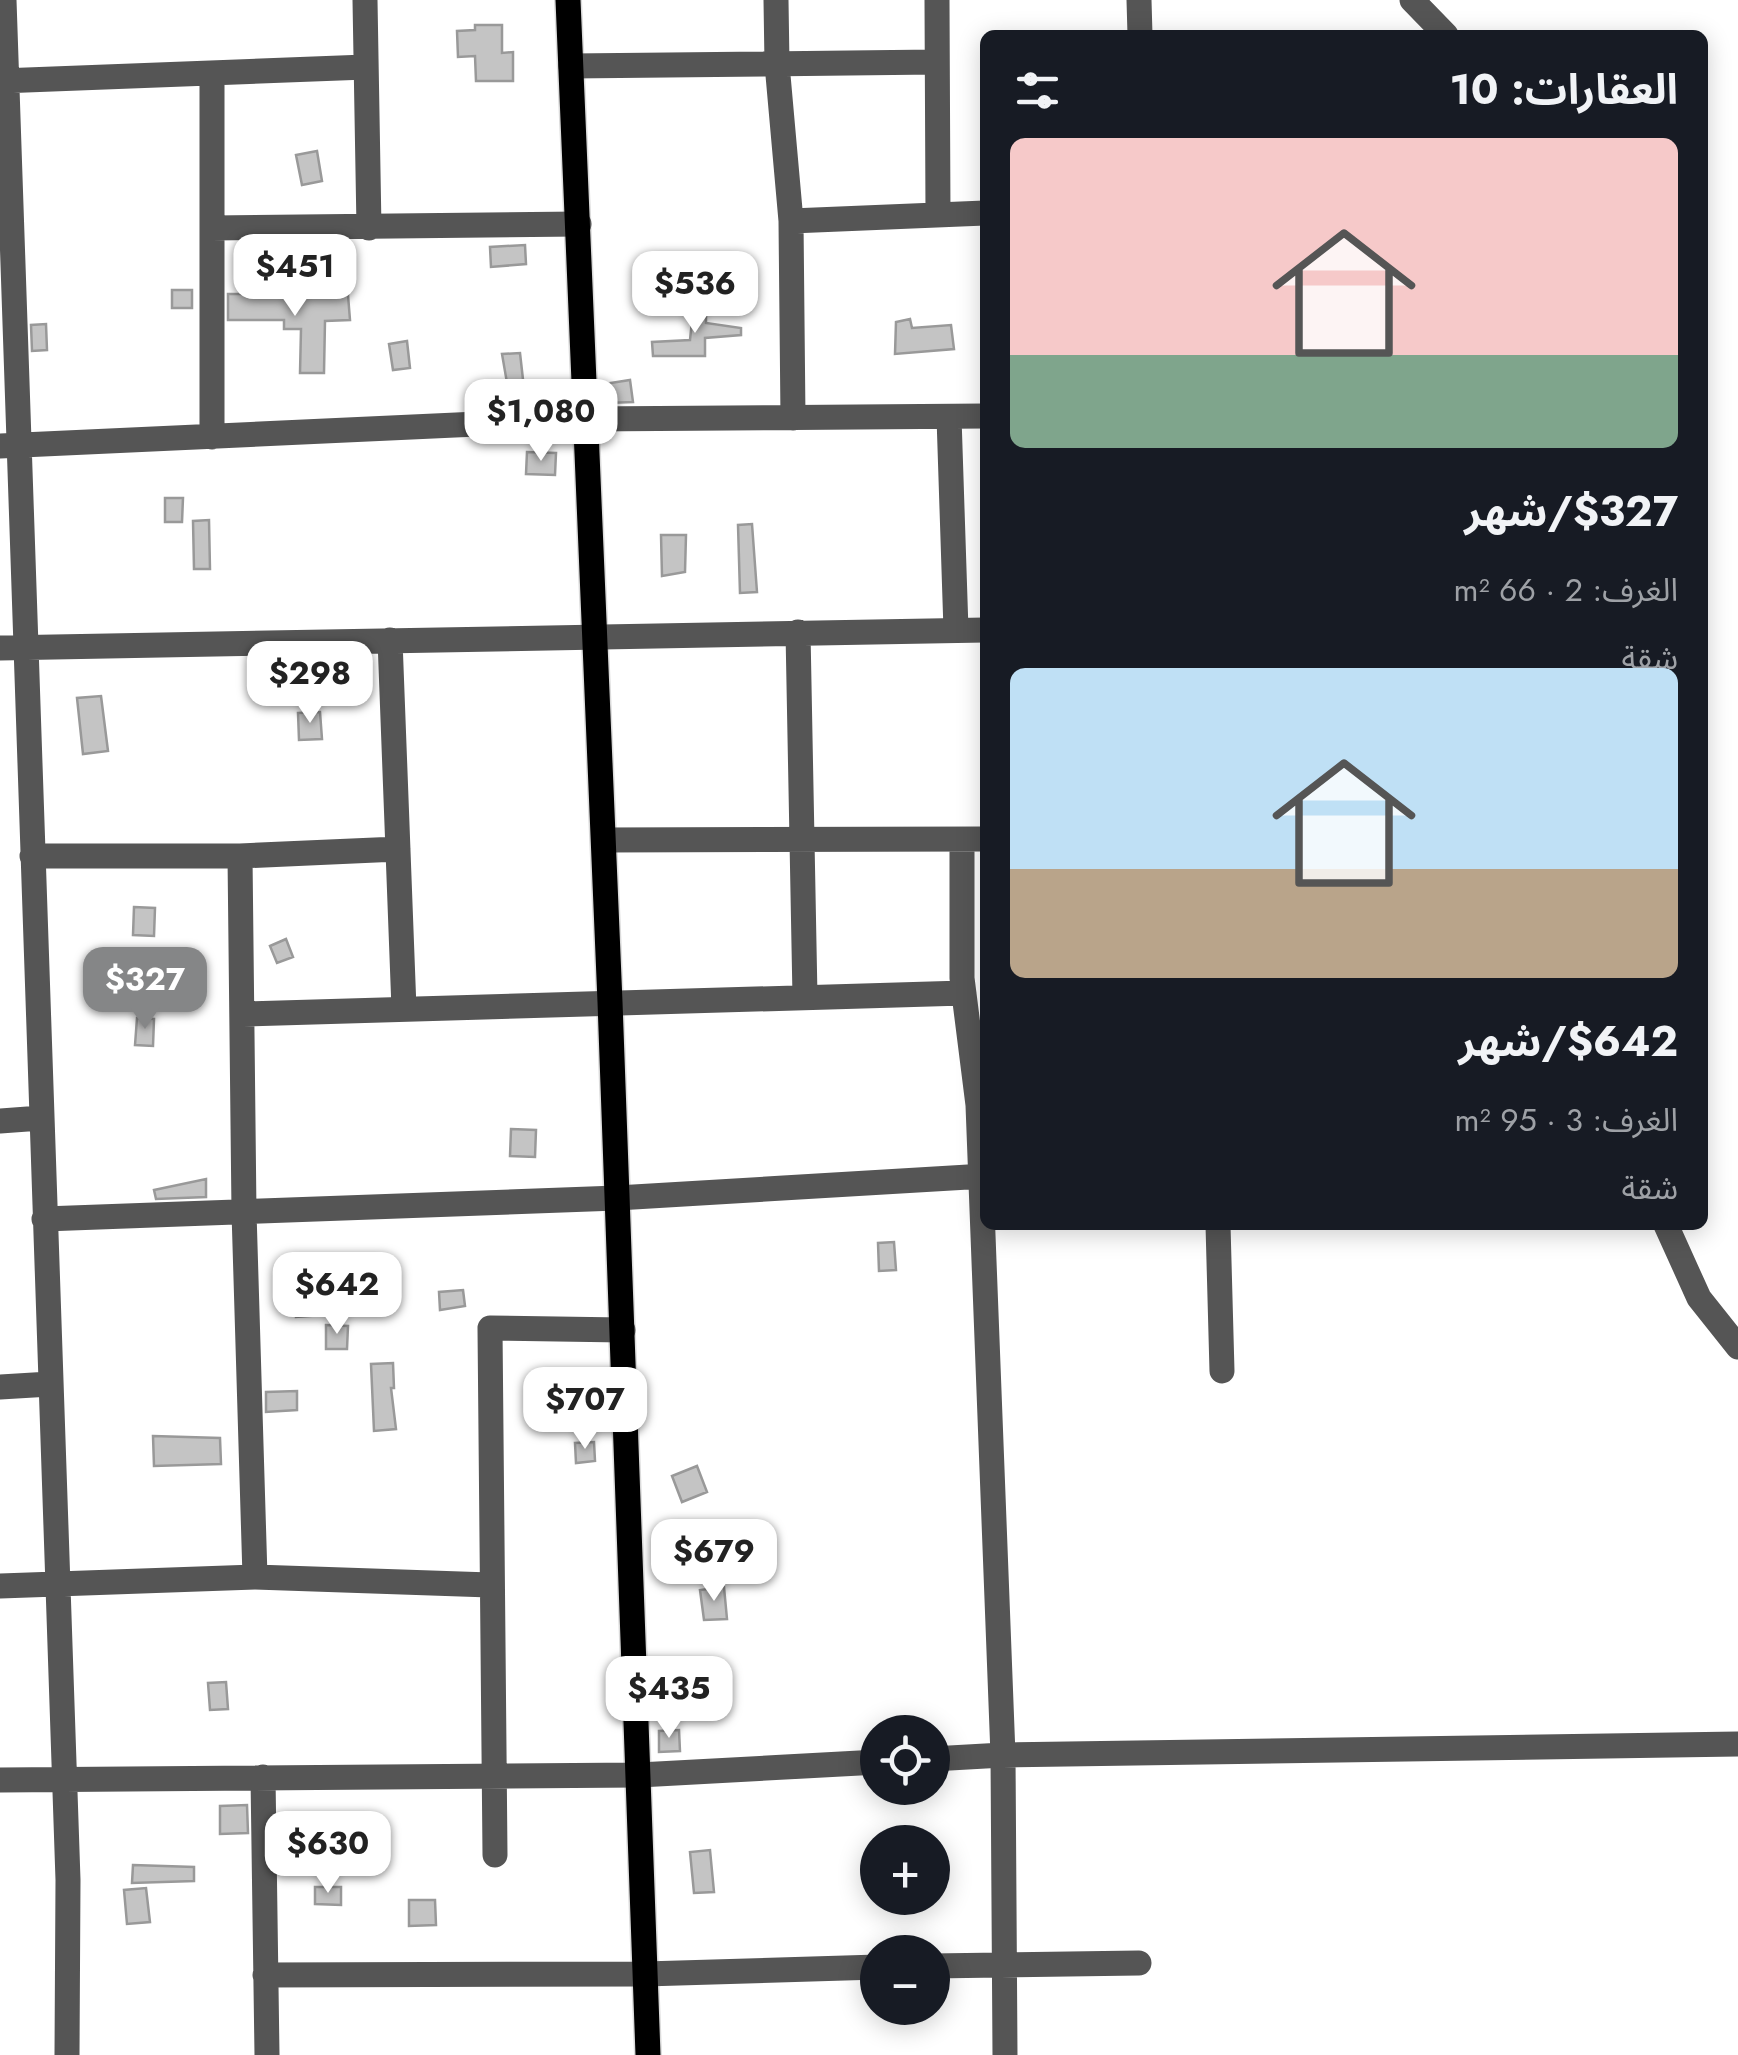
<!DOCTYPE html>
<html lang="ar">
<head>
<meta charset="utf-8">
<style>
  :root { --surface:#171b24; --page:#242831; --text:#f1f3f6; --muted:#9ea1a6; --accent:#858687 }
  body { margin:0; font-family:Jost,"Noto Sans Arabic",sans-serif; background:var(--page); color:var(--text); direction:rtl; height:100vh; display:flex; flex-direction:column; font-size:38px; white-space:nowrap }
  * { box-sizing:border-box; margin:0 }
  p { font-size:32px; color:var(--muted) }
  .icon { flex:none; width:55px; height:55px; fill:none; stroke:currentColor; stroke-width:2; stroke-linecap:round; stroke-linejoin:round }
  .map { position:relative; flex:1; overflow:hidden; direction:ltr }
  .details { position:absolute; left:980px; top:30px; width:728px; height:1200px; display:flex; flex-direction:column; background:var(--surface); border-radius:15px; box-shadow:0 5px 25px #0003; direction:rtl }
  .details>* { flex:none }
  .fabs { position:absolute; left:860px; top:1715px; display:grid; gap:20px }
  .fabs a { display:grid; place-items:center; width:90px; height:90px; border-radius:50%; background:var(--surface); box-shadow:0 5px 25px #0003; font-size:50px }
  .price { position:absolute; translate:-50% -85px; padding:0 22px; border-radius:20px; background:#fff; color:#222; font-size:32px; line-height:65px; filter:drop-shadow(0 2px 5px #0008) }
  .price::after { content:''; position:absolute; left:50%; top:60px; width:30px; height:22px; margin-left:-15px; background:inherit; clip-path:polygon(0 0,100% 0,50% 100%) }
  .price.active { background:var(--accent); color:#fff }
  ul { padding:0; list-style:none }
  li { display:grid; align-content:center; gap:20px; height:530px; padding:0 30px }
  li span { display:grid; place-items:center; height:310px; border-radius:15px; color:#555 }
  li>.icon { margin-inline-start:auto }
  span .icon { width:180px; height:180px; fill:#fffc; stroke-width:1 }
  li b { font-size:42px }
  h2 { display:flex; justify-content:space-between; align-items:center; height:120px; padding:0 30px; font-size:42px }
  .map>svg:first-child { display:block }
  .building { fill:#c4c4c4; stroke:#999; stroke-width:2.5 }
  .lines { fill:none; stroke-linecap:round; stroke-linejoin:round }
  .major-casing { stroke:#dbdbdb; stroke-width:28 }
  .minor { stroke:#555; stroke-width:25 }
  .major { stroke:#000; stroke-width:25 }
</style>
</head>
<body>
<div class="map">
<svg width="1738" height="2055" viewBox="0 0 1738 2055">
  <rect width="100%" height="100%" fill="#fff"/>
  <path class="building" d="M475 25H502V53L513 52V81H476L475 56 458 57 457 31 475 30Z
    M317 151 322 181 302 185 296 155Z
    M525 245 526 264 491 267 490 247Z
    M678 276 680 301 655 304 652 278Z
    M172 290H192V308H172Z
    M228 294H297V298L348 295 350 320 325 321 324 373H300L301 329H284V320H228Z
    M694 302 706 303V323L741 328V335L705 338V356H653L652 342 690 340Z
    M910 319 912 328 951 325 954 349 895 354 896 322Z
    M46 324 47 350 32 351 31 325Z
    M407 341 410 368 393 370 389 344Z
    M520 353 526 406H511L502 354Z
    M630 380 633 402 607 403 604 384Z
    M527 452 556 453 555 475 526 474Z
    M165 498H183L182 522H165Z
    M209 520 210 569H194L193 521Z
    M752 524 757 592 740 593 738 525Z
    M661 535H686L685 572 662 576Z
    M101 696 108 751 83 754 77 698Z
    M320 712 322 739 299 740 298 713Z
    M134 907 155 908 154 936 133 935Z
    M286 939 293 957 277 963 270 946Z
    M137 1018 154 1019 153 1046 135 1045Z
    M511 1129 536 1130 535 1157 510 1156Z
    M206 1179V1197L156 1199 154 1190Z
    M894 1242 896 1270 879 1271 878 1243Z
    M335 1287 336 1314 296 1317 294 1288Z
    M463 1290 465 1306 440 1310 439 1292Z
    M326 1325 348 1326 347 1349H326Z
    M393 1363 394 1388H391L396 1429 374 1431 371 1364Z
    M297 1391V1410L266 1412V1392Z
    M153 1436 220 1438 221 1464 154 1466Z
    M594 1442 595 1461 576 1463 575 1443Z
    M697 1466 707 1492 682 1502 672 1476Z
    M724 1587 727 1619 704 1620 700 1590Z
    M715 1668V1686L667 1687 666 1670Z
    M226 1682 228 1709 210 1710 208 1683Z
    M679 1730 680 1751 659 1752V1731Z
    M247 1805 248 1833 220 1834V1806Z
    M710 1850 714 1892 694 1893 690 1852Z
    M133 1865 194 1867V1881L132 1883Z
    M315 1887H341V1905L315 1904Z
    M146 1888 150 1922 127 1924 124 1890Z
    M409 1900H435L436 1925 409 1926Z"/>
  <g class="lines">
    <defs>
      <path id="major" d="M568 0 610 1002 648 2055"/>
    </defs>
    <use href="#major" class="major-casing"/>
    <path class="minor" d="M4 0 68 1880 67 2055
      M365 0 369 228
      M776 0 777 64 791 221 793 418
      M937 0 938 215
      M1139 0 1140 35
      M1412 0 1446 35
      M571 66 936 62
      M212 73V437
      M0 81 366 67
      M791 221 985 213
      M212 228 579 224
      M949 417 956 630
      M0 446 587 419 985 416
      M798 632 805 997
      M390 640 404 1009
      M0 648 985 630
      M604 840 985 839
      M962 840V978L978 1105 1003 1755 1005 2055
      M32 856H240L398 849
      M240 856 244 1212 255 1577
      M243 1014 964 993
      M0 1121 41 1118
      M44 1219 617 1198 985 1176
      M1218 1225 1222 1371
      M1666 1225 1699 1298 1738 1347
      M0 1387 50 1384
      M0 1586 255 1577 490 1585
      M932 1759 1003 1755 1738 1744
      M263 1777 267 2055
      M0 1780 639 1775 878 1762
      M495 1855 490 1328 623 1330
      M932 1966 1139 1963
      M265 1975 645 1974 878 1967"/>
    <use href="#major" class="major"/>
  </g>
</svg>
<div class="fabs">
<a><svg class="icon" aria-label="locate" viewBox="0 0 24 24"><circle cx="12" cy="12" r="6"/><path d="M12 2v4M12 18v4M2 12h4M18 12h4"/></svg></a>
<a>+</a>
<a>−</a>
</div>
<b class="price" style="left:295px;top:319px">$451</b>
<b class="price" style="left:695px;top:336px">$536</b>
<b class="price" style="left:541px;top:464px">$1,080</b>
<b class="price" style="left:310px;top:726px">$298</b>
<b class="price active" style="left:145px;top:1032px">$327</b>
<b class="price" style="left:337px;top:1337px">$642</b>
<b class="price" style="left:585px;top:1452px">$707</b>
<b class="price" style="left:714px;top:1604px">$679</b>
<b class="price" style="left:669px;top:1741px">$435</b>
<b class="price" style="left:328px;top:1896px">$630</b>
<section class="details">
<h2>العقارات: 10<svg class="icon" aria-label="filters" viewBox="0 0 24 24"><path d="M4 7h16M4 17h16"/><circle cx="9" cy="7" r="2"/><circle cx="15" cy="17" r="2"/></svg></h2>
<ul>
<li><span style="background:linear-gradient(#f6c9c9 70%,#7fa58c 0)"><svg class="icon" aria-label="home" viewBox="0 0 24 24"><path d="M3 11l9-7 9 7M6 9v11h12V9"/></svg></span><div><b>$327/شهر</b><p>الغرف: 2 · 66 m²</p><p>شقة</p></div></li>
<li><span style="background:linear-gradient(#bfe0f5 65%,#b9a48a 0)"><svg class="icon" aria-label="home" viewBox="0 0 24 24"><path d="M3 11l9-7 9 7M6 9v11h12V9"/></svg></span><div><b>$642/شهر</b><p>الغرف: 3 · 95 m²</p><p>شقة</p></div></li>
</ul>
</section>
</div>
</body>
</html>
